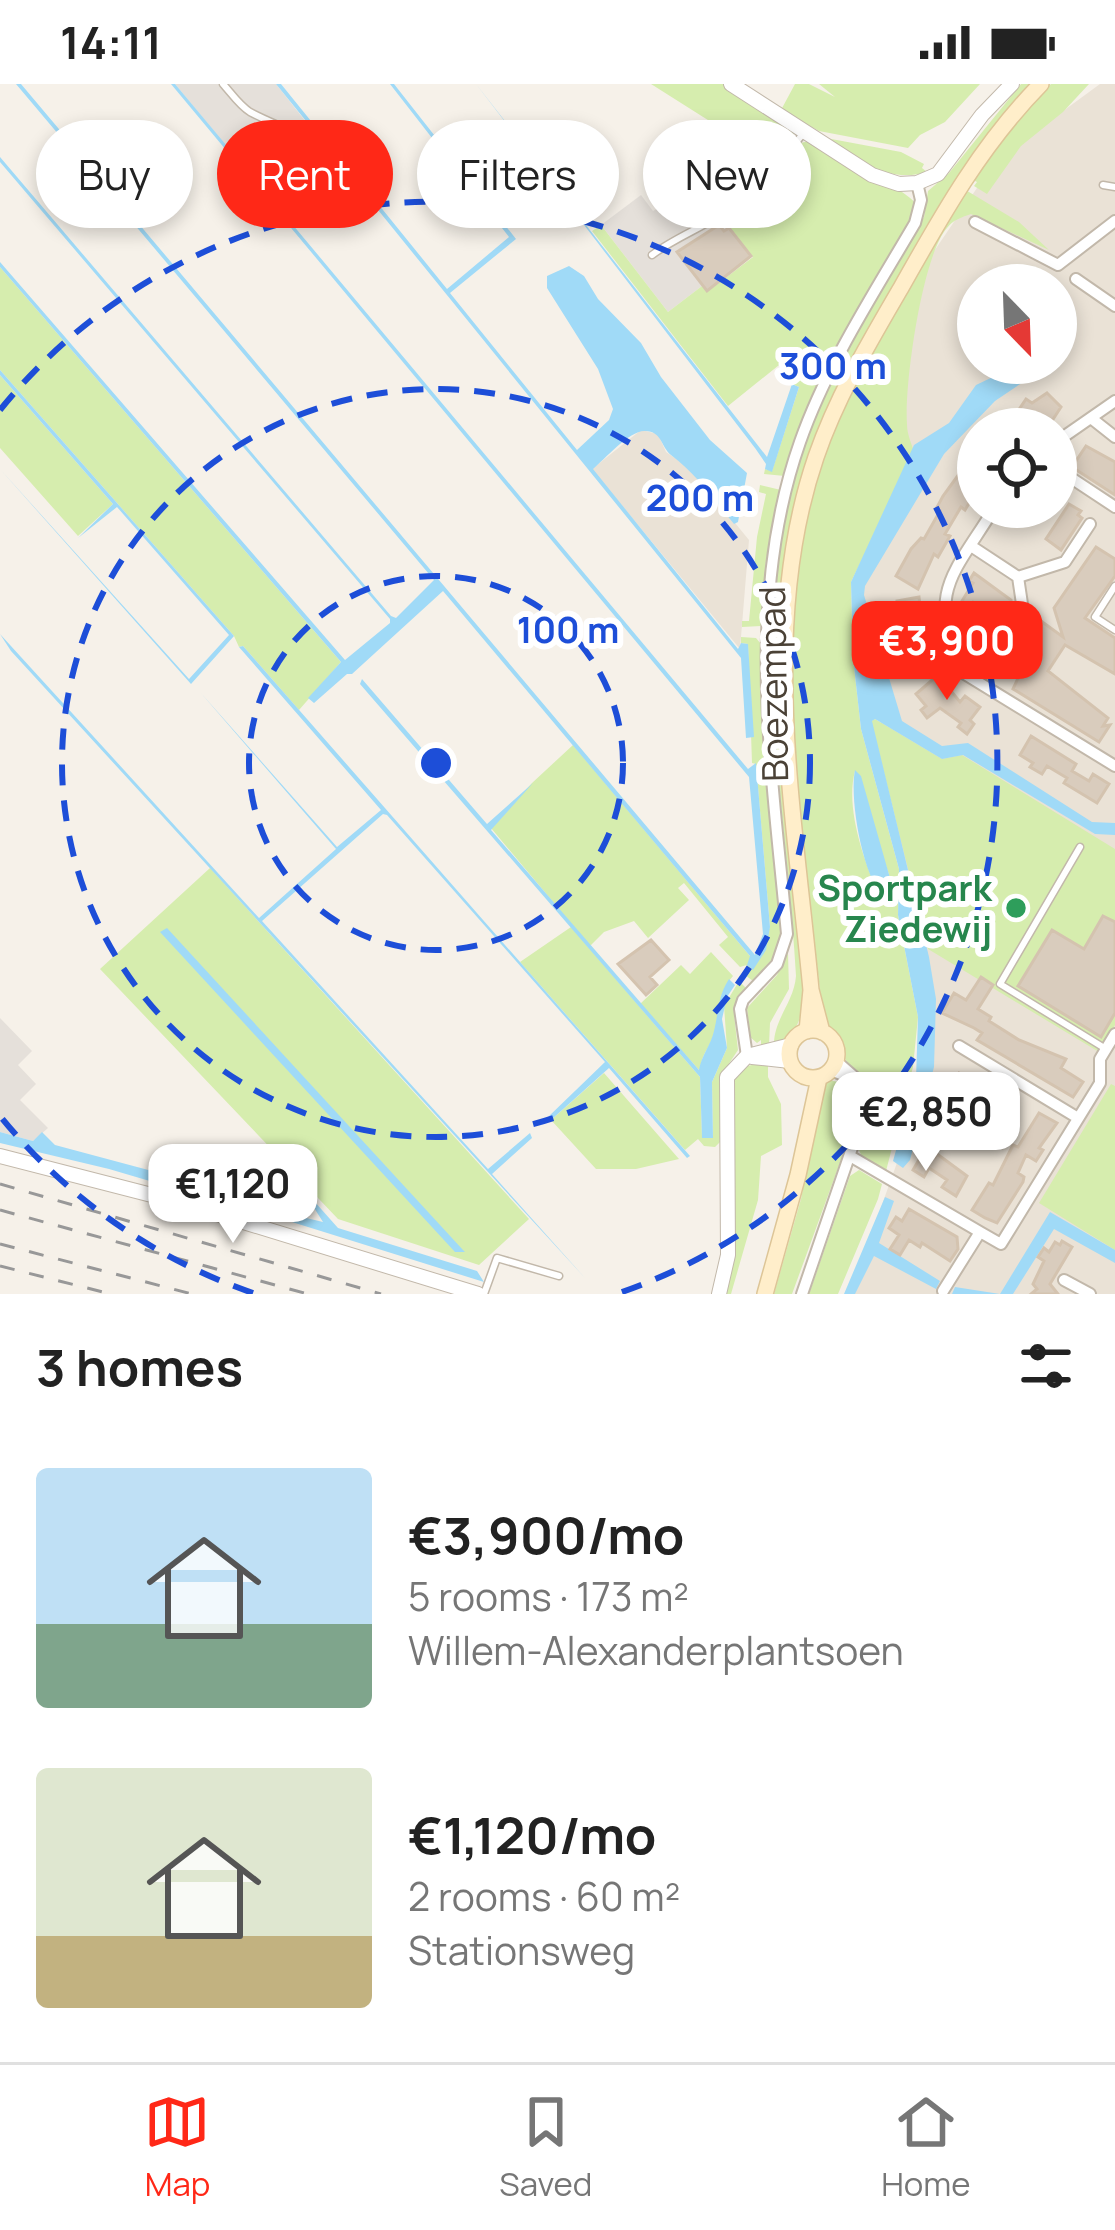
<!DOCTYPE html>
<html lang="en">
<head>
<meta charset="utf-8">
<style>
  :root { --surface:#fff; --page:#f2f2f2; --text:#222; --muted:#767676; --line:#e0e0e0; --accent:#ff2817 }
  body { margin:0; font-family:Manrope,sans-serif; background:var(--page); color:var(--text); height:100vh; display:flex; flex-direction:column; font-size:45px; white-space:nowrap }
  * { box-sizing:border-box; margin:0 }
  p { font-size:39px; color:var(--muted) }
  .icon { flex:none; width:66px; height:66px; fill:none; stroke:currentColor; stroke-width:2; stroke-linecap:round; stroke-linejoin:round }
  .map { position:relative; height:1210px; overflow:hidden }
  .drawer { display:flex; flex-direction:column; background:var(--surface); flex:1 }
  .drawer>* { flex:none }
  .hud { position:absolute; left:36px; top:36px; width:1044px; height:108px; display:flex; gap:24px }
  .needle { width:78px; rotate:157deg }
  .tools { position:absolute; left:957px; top:180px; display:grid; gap:24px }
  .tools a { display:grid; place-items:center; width:120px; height:120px; border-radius:50%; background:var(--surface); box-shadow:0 6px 18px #0003; font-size:60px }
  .price { position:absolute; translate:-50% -102px; padding:0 27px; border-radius:24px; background:#fff; color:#222; font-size:39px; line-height:78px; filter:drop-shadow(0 3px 6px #0008) }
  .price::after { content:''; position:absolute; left:50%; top:72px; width:36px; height:27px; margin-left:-18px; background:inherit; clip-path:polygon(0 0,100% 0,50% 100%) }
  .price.current { background:var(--accent); color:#fff }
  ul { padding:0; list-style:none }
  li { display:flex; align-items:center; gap:36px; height:300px; padding:0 36px }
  li span { display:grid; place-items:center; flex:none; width:336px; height:240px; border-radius:12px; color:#555 }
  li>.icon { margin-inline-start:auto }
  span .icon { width:144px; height:144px; fill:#fffc; stroke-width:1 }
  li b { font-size:51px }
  h2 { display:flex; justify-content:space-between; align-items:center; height:144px; padding:0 36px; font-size:51px }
  .chip { padding:0 42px; border-radius:54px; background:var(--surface); box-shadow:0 6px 18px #0003; font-size:42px; line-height:108px }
  .chip.current { background:var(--accent); color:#fff }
  .status { display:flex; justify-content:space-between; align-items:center; height:84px; padding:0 60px; background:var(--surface); direction:ltr }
  .status svg { height:33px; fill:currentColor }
  .menu { display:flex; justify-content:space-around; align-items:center; height:168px; border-top:3px solid var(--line); background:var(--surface); font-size:33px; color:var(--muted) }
  .menu a { display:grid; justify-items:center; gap:6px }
  .menu .current { color:var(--accent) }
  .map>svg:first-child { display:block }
  .residential { fill:#eae2d6; fill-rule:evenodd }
  .industrial { fill:#e5e0da }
  .green { fill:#d6edae; fill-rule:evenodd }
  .water { fill:#a0daf7 }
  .building { fill:#d9ccbd; stroke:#d4c3af; stroke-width:3 }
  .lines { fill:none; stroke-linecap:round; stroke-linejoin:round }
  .service-casing { stroke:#c2b8aa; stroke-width:9 }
  .minor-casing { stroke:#c2b8aa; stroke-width:14 }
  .tertiary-casing { stroke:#c2b8aa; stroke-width:16 }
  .secondary-casing { stroke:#ddc597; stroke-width:18 }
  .service { stroke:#fff; stroke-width:6 }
  .minor { stroke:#fff; stroke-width:10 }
  .tertiary { stroke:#fff; stroke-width:14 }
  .secondary { stroke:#ffeeca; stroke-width:15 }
  .rail { stroke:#989898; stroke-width:3; stroke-dasharray:15 15; stroke-linecap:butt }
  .ring { fill:none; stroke:#1d4ed8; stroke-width:6; stroke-dasharray:21 15 }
  .leisure-dot { fill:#2e9e5b; stroke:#fff; stroke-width:4.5 }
  .labels { text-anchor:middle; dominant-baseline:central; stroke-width:12; stroke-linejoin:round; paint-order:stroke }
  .street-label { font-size:36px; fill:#4a4136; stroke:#fff }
  .leisure-label { font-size:36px; font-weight:bold; fill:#27864d; stroke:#fff; text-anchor:end }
  .centre { fill:#1d4ed8; stroke:#fff; stroke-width:6 }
  .ring-label { font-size:36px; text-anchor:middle; font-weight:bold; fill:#1d4ed8; stroke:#fff; stroke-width:12; stroke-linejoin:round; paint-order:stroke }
</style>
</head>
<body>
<div class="status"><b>14:11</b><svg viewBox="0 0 49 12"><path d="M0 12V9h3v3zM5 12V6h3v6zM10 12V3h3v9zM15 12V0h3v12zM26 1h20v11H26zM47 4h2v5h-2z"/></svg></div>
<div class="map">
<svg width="1115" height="1210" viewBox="0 0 1115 1210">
  <rect width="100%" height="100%" fill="#f6f1e9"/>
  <path class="residential" d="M1100 0H1115V1210H850L932 981 861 503 924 182 996 76ZM978 201H1056V279H978ZM978 345H1056V423H978Z
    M641 346 658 350 666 368 690 384 749 456 740 565 592 385Z"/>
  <path class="industrial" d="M175 0H276L310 43 249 90Z
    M641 111 653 127 669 118 692 129 702 123 717 128 752 172 707 208 702 202 668 228 601 141Z
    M0 934 32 967 18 981 36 1000 20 1016 48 1044 33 1057 0 1048Z"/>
  <path class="green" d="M651 0H723L793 47 794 56 776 79Z
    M795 0H809L835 13 819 0H980L945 38 920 51 908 64 819 47 781 26Z
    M1021 0H1032C931 104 873 244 809 372L790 443 778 537V575L804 901C802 928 803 948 774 960 774 935 794 918 796 892 786 714 743 532 806 359 835 280 882 207 924 133L928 107 949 89Z
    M1051 0H1089L1063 28 1021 62 987 110 974 102 977 98 971 95 1022 28Z
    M826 54 901 68 924 80 922 84 927 88C888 100 856 75 826 54Z
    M810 57C831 69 908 106 916 120L915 130 854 237 785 392 764 390 765 385 772 387 799 303 792 300 799 265 728 322 592 147 601 141 668 228 702 202 707 208 753 173 723 136 770 100 800 59Z
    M964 105 1019 138 1049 166 971 130C962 133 953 136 947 144 922 172 904 302 907 340 907 350 911 358 914 368L851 498 853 574 861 645 899 785 898 831 918 933 913 983 886 1087 862 1073 859 1066 872 1028 871 1006C865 994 858 991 850 982 845 977 824 933 822 925 806 767 770 570 810 416 838 305 908 204 964 105ZM855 687 890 794 879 811C864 777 845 724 855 687Z
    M0 183 341 578 299 626 243 562 239 563 234 552 0 286Z
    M0 291 113 420 78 452 0 364Z
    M760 401 781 406 766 476 761 542 742 543V537H749L757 453 766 410 759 408Z
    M741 553 756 554 761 560 782 848 774 874 753 897 745 891 747 881 740 883 719 861 728 853 684 799 678 804 689 816 648 854 634 837 604 848 590 862 491 744 532 699 573 661 750 872 752 885 770 843 756 680 752 679 748 560 741 559Z
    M875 635 942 675 962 671 1115 765V941L1099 968 928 865 871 637Z
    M210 784 529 1135 479 1181 338 1135 100 885Z
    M571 843 700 993 702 1053H713L712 998 727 964 724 922 739 897 746 904 734 930 738 966 720 993V1058L715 1063 704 1062 698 1055 685 1066 520 878Z
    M711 868 733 892C716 911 721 927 714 949 710 964 701 970 700 987L640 920 681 881 690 890Z
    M788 869 789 905 770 939 769 961H761V956L757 959 750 953 747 924 777 891Z
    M759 979H768V993L781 1020 782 1061 761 1072 758 1116 731 1210H725L734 1168V996L748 982Z
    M604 989 679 1075 636 1085H596L551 1036Z
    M830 996 853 1002 860 1024 792 1210H774L801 1115 823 1002Z
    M1111 1000 1115 1002V1166L1039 1119Z
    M859 1086 882 1100 878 1115 838 1210H809L850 1092Z"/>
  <path class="water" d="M16 0H21L755 871 763 850 749 693 171 0H175L748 685 756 679 770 843 766 866 753 886 747 881 750 872 443 507 352 590H347L314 619 308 614 341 578 0 183V178L345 576 390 539V535L0 78V73L391 532 396 534 434 496Z
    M276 0H281L447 205 509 153 390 0H394L516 155 450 209 577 366 609 336 613 325 598 285 547 204V192L569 182 584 192 598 215 641 259 661 293 710 356 747 389 738 438 734 440C713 414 696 390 671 371 661 363 662 347 645 347 630 346 605 375 593 385L738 565 741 559 748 560 754 653 746 654 741 574Z
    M476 0 767 373 792 300 799 303 772 388 765 385 766 380 755 364Z
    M1022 279H1051L995 317 944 370 865 502 864 511 902 637 942 662 968 659 1092 738 1115 739V751L1095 750 963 671 942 675 875 635 872 637 929 873 936 915 934 983 910 1076 903 1084 893 1077 916 995 918 933 898 831 899 785 861 645 853 574 851 498 914 361 949 339 976 301Z
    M0 286 234 552 191 600 0 385 189 595 229 551 117 423 78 454 113 420 0 291Z
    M0 550 259 834 336 765 200 608 337 763 381 726 239 563 243 562 690 1072 687 1074 609 984 551 1036 547 1034 605 978 387 731 383 730 262 837 488 1085 530 1049 532 1054 492 1090 585 1194 11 567Z
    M362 595 487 740 533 699 491 746 699 986C701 972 711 961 714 947 719 927 717 914 729 895L735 901 727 913 722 935 727 964 712 998 713 1054H702L700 993 360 600Z
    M855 686 861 692 890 794 887 817C863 798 849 715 855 686Z
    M167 844 463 1166 465 1168H455L160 848Z
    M0 1048 33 1057 42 1048 55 1061 152 1087 252 1122 248 1126 109 1085 0 1059Z
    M885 1113 894 1117 879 1159 940 1197 936 1205 874 1172 855 1210H844Z
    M314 1117 338 1144 477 1187 484 1198 276 1133 281 1128 323 1138 311 1119Z
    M1050 1128 1115 1166V1179L1054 1145 1013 1210H952L955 1203 1000 1210Z"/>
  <path class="building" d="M719 141 724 147 729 144 751 172 707 207 677 168Z
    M1047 309 1061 323 1050 340 1039 333 1032 345H994L1001 333 1010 339 1026 315 1032 319Z
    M1086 362 1115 378V411L1072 383Z
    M978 365V404L965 426 961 423 945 450 950 452 938 473 934 470 918 505 896 492 911 465 921 454 924 455 940 427 936 425 943 412 959 390 964 388Z
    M1069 420 1081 427 1078 431 1082 434 1061 466 1046 455Z
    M1096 463 1115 475V492L1085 534 1115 554V590L1065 561 1048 587 1108 634 1103 642 1110 641 1099 658 1013 605 1027 575 1037 566 1034 532 1063 553 1054 524Z
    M974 489 1011 516 1013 538 998 542 1017 555 998 586 993 583 990 587 974 576 995 540 991 529 973 518 970 522 962 517 973 499 969 497Z
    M919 513 922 540H919L933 585 917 590 905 549 897 550 895 537H899L897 517Z
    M938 591 960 618 965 612 980 623 970 636 974 640 967 650 958 643 961 639 940 624 927 634 921 626 926 622 916 610Z
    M1031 652 1076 680 1072 687 1089 697 1093 690 1109 700 1097 719 1064 699 1067 694 1047 682 1042 690 1030 683 1033 679 1020 671Z
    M1103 832 1115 838V929L1101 953 1018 902 1052 846 1084 865Z
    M651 856 669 876 650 893 657 901 646 911 618 880Z
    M981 893 993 901 978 925 991 933 989 937 1019 956 1066 975 1061 984 1083 998 1073 1013 977 956 982 949 974 944 942 929 954 909 966 916Z
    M959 989 987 1006 992 997 1013 1010 1005 1035 979 1020 967 1016 962 1026 943 1014Z
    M1039 1029 1057 1039 1039 1064 1043 1066 1036 1077 1026 1071 1018 1089 1024 1093 1023 1098 997 1139 985 1134 972 1126 989 1099 993 1101 1013 1061 1018 1063Z
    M924 1067 935 1073 937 1070 967 1092 956 1112 942 1103 947 1096 929 1084 924 1093 913 1086Z
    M909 1125 957 1153 958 1165 950 1177 922 1159 920 1163 909 1156 900 1171 890 1165 899 1151 889 1144 896 1133 902 1137Z
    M1062 1157 1072 1163 1050 1200 1058 1210H1031L1037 1205 1033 1200 1044 1177 1038 1173 1044 1164 1049 1168 1055 1158 1060 1161Z"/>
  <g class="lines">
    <defs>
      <path id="service" d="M223 0C231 9 240 22 250 28 284 46 296 43 323 75
        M1103 101 1115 103
        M652 171C673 155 697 146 719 132 754 111 777 82 802 51
        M1115 502 1095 533 1115 546
        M1080 763 1000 900 1106 965
        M230 1076 267 1120 263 1142
        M484 1210 497 1174 559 1192"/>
      <path id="minor" d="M975 138 1058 181 1115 137
        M1076 195 1115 222
        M1091 334 1115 353
        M1056 358 1115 317
        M1056 384 1115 423
        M995 423C952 493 928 504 960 587L1115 682
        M971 462 1018 493 1028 560
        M1018 493 1065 478 1090 440
        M959 962 1078 1034
        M747 972 740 925 743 916 777 880 787 850C772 687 744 517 800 358 827 281 874 209 915 139L921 116 917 99
        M831 986 857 997
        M850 1072 980 1148
        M1064 1196 1090 1210
        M943 1207 980 1148 1001 1160 1100 999V975L1115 950
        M802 1210 866 1023 860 998 836 977"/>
      <path id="tertiary" d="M731 0 872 91 899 100 917 99 938 90 982 31 1012 0
        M752 973 790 977
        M0 1072 175 1117 478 1210
        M719 1210 728 1171 727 993 747 972 791 961"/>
      <path id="secondary" d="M789 970a24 24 0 1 1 48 0a24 24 0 1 1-48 0Z
        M807 947 811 906
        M822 948 811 906C795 732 758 542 816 373 837 312 870 257 902 202 943 129 982 60 1041 0
        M765 1210 798 1091 819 994"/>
    </defs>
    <use href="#service" class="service-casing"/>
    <use href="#minor" class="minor-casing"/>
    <use href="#tertiary" class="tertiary-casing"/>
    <use href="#secondary" class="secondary-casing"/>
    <use href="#service" class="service"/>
    <use href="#minor" class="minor"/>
    <use href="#tertiary" class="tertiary"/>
    <use href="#secondary" class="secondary"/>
    <path class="rail" d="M0 1100 381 1210
      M0 1126 308 1210
      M0 1160 192 1210
      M0 1182 111 1210"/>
  </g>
  <g class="ring">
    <circle cx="436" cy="679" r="187"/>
    <circle cx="436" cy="679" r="374"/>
    <path d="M253 1209A561 561 0 0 1 0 1032M0 326A561 561 0 1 1 619 1209"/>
  </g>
  <circle class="leisure-dot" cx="1016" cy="824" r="12"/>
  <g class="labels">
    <g class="street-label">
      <text transform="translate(773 600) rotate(-91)">Boezempad</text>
    </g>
    <g class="leisure-label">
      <text x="992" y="803">Sportpark<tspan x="992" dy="41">Ziedewij</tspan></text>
    </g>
  </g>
  <circle cx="436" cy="679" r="18" class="centre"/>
  <g class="ring-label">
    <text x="833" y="295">300 m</text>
    <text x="700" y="427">200 m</text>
    <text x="568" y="559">100 m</text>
  </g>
</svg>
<div class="tools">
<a><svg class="needle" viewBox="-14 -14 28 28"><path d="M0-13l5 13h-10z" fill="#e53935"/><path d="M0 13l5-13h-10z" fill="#767676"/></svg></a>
<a><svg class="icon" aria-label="locate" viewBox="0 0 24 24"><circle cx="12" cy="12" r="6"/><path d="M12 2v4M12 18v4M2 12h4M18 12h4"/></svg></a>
</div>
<b class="price current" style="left:947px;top:619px">€3,900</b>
<b class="price" style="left:926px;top:1090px">€2,850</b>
<b class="price" style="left:233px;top:1162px">€1,120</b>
<div class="hud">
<a class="chip">Buy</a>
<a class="chip current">Rent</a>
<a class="chip">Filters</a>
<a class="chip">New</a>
</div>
</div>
<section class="drawer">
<h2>3 homes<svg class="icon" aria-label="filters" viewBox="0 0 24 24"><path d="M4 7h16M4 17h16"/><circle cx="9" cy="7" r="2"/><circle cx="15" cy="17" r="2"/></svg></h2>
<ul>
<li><span style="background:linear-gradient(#bfe0f5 65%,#7fa58c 0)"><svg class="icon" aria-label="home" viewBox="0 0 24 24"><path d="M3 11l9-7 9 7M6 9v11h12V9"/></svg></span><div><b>€3,900/mo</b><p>5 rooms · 173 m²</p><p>Willem-Alexanderplantsoen</p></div></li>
<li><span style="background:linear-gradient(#dfe7d0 70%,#c2b280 0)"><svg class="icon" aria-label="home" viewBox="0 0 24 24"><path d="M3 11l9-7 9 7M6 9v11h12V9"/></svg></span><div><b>€1,120/mo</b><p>2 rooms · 60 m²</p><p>Stationsweg</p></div></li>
</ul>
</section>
<nav class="menu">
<a class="current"><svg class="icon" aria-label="map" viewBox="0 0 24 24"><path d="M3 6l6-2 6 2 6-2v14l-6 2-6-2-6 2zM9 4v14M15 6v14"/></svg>Map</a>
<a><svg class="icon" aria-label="saved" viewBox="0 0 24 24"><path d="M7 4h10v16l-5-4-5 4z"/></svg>Saved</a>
<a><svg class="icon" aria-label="home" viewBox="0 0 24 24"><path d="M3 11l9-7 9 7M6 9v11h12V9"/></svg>Home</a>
</nav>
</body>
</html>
